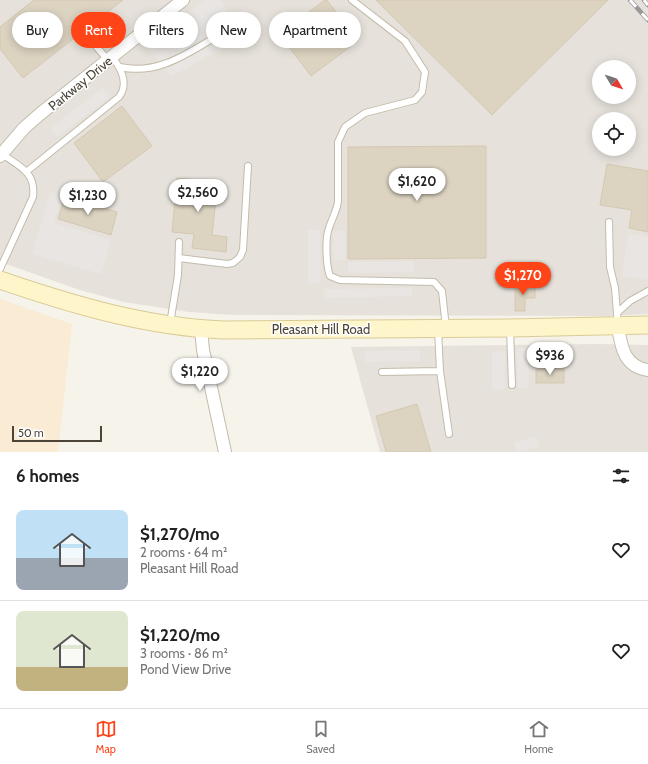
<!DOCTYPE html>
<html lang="en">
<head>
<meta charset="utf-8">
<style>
  :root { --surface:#fff; --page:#f2f2f2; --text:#222; --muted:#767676; --line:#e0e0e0; --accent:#ff4518 }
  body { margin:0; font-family:Cabin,sans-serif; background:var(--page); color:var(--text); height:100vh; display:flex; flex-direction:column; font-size:15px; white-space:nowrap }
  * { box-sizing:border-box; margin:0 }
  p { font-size:13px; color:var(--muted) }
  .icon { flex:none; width:22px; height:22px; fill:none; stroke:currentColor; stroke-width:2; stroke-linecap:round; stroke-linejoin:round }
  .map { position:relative; height:452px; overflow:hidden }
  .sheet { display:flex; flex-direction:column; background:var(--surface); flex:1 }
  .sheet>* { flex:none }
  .top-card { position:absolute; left:12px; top:12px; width:400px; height:36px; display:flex; gap:8px }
  .needle { width:26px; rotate:129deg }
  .buttons { position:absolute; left:592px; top:60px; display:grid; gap:8px }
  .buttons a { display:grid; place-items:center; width:44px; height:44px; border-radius:50%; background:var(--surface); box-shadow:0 2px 10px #0003; font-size:20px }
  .scale { position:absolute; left:12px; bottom:10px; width:90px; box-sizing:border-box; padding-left:4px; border:2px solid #4b4437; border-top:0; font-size:11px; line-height:14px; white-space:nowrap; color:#4b4437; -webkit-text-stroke:3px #fff; paint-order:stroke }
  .price { position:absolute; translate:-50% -34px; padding:0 9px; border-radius:14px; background:#fff; color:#222; font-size:13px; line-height:26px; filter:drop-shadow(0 1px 2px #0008) }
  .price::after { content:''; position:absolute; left:50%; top:24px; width:12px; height:9px; margin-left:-6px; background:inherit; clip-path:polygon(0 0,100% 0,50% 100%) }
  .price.selected { background:var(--accent); color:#fff }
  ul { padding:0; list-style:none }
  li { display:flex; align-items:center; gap:12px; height:100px; padding:0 16px }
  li+li { border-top:1px solid var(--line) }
  li span { display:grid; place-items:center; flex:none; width:112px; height:80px; border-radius:8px; color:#555 }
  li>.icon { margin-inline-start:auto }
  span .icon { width:48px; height:48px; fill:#fffc; stroke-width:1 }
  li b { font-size:17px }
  h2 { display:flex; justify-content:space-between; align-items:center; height:48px; padding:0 16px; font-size:17px }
  .pill { padding:0 14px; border-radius:18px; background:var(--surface); box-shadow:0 2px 10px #0003; font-size:14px; line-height:36px }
  .pill.selected { background:var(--accent); color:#fff }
  .tab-bar { display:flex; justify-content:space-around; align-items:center; height:56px; border-top:1px solid var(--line); background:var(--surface); font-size:11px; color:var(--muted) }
  .tab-bar a { display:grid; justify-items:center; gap:2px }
  .tab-bar .selected { color:var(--accent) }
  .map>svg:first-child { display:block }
  .commercial { fill:#f9ebd4 }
  .industrial { fill:#e6e2db; fill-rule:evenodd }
  .parking { fill:#e8e5e2 }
  .building { fill:#dcd3c1; stroke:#d5c8b1 }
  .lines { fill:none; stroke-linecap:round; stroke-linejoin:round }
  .lane-casing { stroke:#c3bcab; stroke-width:8 }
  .street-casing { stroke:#c3bcab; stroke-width:14 }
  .secondary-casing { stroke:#dacb96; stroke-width:19 }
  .lane { stroke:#fff; stroke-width:6 }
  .street { stroke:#fff; stroke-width:12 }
  .secondary { stroke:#fff5cb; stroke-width:17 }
  .rail-casing { stroke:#999; stroke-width:4.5 }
  .rail { stroke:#fff; stroke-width:3; stroke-dasharray:9; stroke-linecap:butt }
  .labels { text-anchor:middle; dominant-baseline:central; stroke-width:3; stroke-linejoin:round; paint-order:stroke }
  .street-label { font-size:13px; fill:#4b4437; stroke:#fff }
</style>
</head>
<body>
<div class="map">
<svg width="648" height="452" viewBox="0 0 648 452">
  <rect width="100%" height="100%" fill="#f6f3ea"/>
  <path class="commercial" d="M0 299 72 324 58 452H0Z"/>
  <path class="industrial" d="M0 0H648V314L607 316 232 315 189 312 124 302 80 290 0 262ZM599 67H629V97H599ZM599 119H629V149H599Z
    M598 344 648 345V452H380L351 347Z"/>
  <path class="parking" d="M204 0H220L228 12 233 43 172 76 145 45Z
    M103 88 110 97 57 137 50 128Z
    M50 192 62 195 54 223 111 240 101 274 32 254Z
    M308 230H320L321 283H308Z
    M333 231H345V260H334Z
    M628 234 648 237V280L622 276Z
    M414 261V272L348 273V262Z
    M412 288V296L325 298 324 289Z
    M517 348H528L529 388H518Z
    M420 350V361L365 362V351Z
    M505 351V389L492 390V352Z
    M536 437 539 447 517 452 514 443Z"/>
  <path class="building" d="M34 0H123L23 78 0 49V27Z
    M325 0H327L358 41 311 76 279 34Z
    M376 0H608L492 115Z
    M122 106 152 146 103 182 74 143Z
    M486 146V258L348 259V147Z
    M607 164 648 171V232L629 228 632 210 600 205Z
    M177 178 218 182 212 235 227 237 226 252 192 248 194 234 172 232Z
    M65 197 117 212 111 235 58 219Z
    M515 285 535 286V298H525V311H515Z
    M564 368V383H536V369Z
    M417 404 431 452H386L376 416Z"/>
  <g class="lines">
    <defs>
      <path id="lane" d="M352 0 405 41 425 72 422 92 415 100 365 113 345 127 338 142V201C337 211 332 218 329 228 325 238 326 266 330 276L340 280 434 282 442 291 446 328
        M86 35 108 60
        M120 67C155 75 184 56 212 39
        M26 172 119 97C129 84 121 68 112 57
        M609 222 610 267 615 288 618 326
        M179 258 227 264 233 263 240 257 243 250 248 166
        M0 269 33 197C36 172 20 167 2 154
        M617 313 630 301 648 291
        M170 324 178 275 179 242
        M438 329 440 371 449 434
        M510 329 512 385
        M382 372 440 371"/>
      <path id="street" d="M0 156 24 128 40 114 183 0
        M618 327C621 346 624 367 648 370
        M201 329 203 350 225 452"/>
      <path id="secondary" d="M0 280C73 305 147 327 224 330L510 328 648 325"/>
    </defs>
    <use href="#lane" class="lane-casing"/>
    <use href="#street" class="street-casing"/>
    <use href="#secondary" class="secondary-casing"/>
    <use href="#lane" class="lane"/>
    <use href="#street" class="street"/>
    <use href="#secondary" class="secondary"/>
    <defs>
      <path id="rail" d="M630 0 648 20
        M644 0 648 5"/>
    </defs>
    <use href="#rail" class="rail-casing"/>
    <use href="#rail" class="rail"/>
  </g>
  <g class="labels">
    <g class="street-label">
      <text transform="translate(80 83) rotate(-39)">Parkway Drive</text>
      <text x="321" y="329">Pleasant Hill Road</text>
    </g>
  </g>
</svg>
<div class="buttons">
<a><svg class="needle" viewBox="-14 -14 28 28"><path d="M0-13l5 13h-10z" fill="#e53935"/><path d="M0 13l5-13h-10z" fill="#767676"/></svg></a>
<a><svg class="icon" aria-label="locate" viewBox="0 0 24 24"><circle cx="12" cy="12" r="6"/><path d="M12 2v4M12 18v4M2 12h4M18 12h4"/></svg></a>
</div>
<div class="scale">50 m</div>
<b class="price" style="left:417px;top:202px">$1,620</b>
<b class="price" style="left:198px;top:213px">$2,560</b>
<b class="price" style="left:88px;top:216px">$1,230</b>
<b class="price selected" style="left:523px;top:296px">$1,270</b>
<b class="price" style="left:550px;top:376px">$936</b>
<b class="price" style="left:200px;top:392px">$1,220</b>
<div class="top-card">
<a class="pill">Buy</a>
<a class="pill selected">Rent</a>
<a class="pill">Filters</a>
<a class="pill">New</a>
<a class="pill">Apartment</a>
</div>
</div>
<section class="sheet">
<h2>6 homes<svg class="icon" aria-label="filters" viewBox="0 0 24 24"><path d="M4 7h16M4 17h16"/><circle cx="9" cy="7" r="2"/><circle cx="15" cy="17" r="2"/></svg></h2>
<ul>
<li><span style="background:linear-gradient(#bfe0f5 60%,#9aa5b1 0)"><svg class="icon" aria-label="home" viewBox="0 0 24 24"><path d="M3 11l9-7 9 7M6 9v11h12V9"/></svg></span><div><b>$1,270/mo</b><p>2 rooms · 64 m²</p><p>Pleasant Hill Road</p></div><svg class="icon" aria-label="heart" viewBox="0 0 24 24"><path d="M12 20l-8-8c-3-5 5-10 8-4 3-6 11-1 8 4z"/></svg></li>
<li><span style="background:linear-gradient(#dfe7d0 70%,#c2b280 0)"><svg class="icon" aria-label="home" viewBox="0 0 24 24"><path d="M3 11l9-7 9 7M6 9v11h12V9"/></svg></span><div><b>$1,220/mo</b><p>3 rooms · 86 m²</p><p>Pond View Drive</p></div><svg class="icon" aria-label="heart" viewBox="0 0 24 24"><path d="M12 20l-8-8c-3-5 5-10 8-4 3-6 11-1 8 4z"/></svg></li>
</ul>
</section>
<nav class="tab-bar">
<a class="selected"><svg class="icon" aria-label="map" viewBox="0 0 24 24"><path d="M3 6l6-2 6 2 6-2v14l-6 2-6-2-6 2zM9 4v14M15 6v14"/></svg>Map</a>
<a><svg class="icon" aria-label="saved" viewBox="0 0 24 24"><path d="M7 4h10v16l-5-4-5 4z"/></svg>Saved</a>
<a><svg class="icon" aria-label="home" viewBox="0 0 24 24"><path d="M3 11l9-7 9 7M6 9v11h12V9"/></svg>Home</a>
</nav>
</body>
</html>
